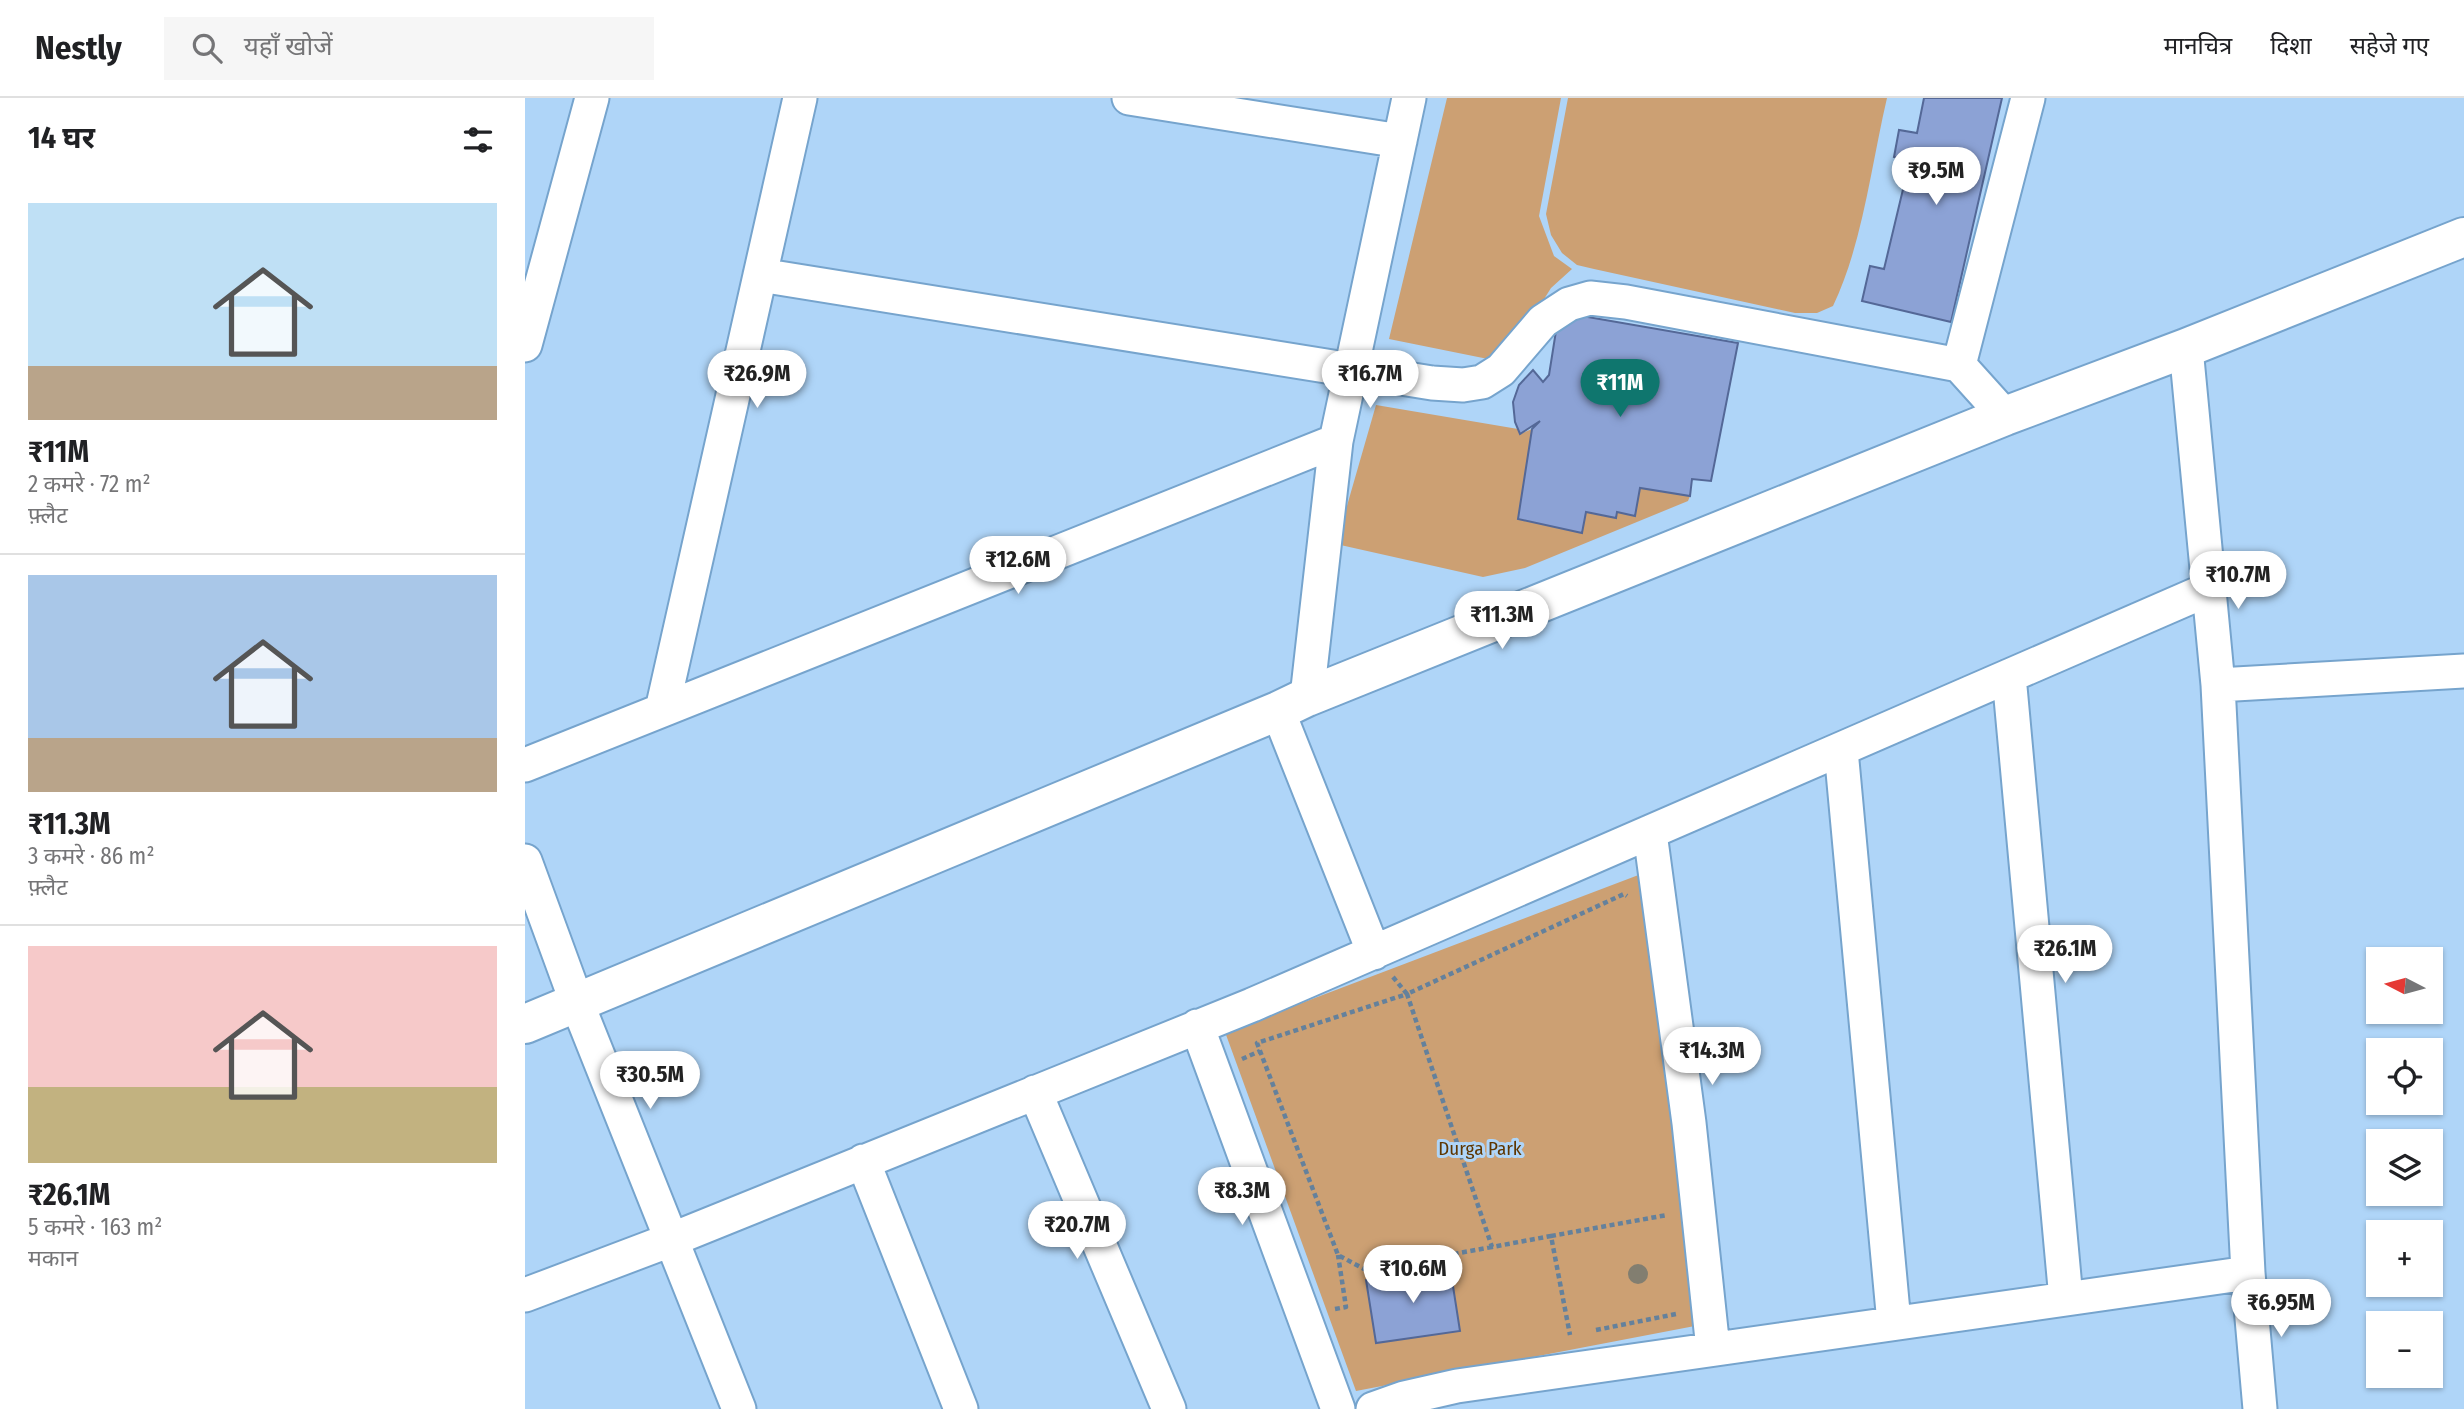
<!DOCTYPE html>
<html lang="hi">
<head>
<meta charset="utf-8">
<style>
  :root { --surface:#fff; --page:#f6f6f6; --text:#202124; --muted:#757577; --line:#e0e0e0; --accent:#0f766e }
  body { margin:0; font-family:"Fira Sans Condensed","Noto Sans Devanagari",sans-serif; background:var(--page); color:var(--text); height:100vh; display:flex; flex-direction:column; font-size:26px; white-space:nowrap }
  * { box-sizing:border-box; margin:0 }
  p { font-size:23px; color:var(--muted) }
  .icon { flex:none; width:38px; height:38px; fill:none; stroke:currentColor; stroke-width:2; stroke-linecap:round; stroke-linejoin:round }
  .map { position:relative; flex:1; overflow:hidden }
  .drawer { display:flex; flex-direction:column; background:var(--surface); width:525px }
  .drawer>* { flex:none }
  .needle { width:46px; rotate:276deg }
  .tools { position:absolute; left:1841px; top:849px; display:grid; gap:14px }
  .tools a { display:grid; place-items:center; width:77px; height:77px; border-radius:0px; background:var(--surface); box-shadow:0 2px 5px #0004; font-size:35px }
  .price { position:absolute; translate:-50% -60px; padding:0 16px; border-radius:24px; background:#fff; color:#222; font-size:23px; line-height:46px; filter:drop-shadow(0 2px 4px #0008) }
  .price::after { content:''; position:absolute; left:50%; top:42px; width:21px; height:16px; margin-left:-10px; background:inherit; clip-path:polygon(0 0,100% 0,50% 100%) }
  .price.selected { background:var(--accent); color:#fff }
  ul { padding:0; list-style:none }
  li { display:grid; align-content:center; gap:14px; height:371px; padding:0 28px }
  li+li { border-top:2px solid var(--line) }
  li span { display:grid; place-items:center; height:217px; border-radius:0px; color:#555 }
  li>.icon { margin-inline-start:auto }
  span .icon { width:126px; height:126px; fill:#fffc; stroke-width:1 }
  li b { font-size:30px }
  h2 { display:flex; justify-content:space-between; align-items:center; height:84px; padding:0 28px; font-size:30px }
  header { display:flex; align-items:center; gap:42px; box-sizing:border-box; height:98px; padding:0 35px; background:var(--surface); border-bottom:2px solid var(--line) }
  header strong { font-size:33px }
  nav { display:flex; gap:38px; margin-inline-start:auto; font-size:24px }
  .search { width:490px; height:63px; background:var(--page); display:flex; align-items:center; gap:18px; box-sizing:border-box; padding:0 24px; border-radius:0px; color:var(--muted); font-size:26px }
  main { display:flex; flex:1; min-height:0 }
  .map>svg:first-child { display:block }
  .green { fill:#cca073 }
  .building { fill:#8ca2d5; stroke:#546897; stroke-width:2 }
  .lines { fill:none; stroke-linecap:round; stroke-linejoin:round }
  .street-casing { stroke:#76a4cd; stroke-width:37 }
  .secondary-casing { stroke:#76a4cd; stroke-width:42 }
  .path { stroke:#64819c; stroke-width:4.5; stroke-dasharray:5 3.5; stroke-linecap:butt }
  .street { stroke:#fff; stroke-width:33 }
  .secondary { stroke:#fff; stroke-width:38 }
  .tree { fill:#827e70 }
  .labels { text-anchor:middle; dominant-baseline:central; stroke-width:6; stroke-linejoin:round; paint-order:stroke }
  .park-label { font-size:19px; fill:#5e3600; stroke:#afd5f8 }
</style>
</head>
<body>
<header>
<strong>Nestly</strong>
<div class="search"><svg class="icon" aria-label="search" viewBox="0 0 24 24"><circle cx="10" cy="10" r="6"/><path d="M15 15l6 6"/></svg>यहाँ खोजें</div>
<nav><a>मानचित्र</a><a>दिशा</a><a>सहेजे गए</a></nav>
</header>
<main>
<section class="drawer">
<h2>14 घर<svg class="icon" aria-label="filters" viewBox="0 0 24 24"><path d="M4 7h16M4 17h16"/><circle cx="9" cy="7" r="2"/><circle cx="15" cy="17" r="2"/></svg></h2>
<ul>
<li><span style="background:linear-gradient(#bfe0f5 75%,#b9a48a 0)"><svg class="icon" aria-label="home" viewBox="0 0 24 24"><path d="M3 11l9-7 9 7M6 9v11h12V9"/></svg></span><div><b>₹11M</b><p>2 कमरे · 72 m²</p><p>फ़्लैट</p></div></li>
<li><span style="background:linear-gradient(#a9c7e8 75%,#b9a48a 0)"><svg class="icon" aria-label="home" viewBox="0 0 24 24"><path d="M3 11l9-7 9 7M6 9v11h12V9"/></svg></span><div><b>₹11.3M</b><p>3 कमरे · 86 m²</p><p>फ़्लैट</p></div></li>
<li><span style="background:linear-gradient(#f6c9c9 65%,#c2b280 0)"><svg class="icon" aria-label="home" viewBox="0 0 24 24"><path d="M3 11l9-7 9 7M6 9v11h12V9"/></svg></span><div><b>₹26.1M</b><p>5 कमरे · 163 m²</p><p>मकान</p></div></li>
</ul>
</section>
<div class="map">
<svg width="1939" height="1311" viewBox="0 0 1939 1311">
  <rect width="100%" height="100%" fill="#afd5f8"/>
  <path class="green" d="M922 0H1036L1014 118 1029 158 1047 171 1026 190 992 244 963 261 864 241Z
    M1043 0H1362C1346 68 1338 145 1308 208L1292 215H1270L1069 171 1052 167 1037 155 1026 137 1021 116Z
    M851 307 993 331 995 336 1007 331 994 421 1057 435 1061 414 1090 420 1092 414 1110 418 1115 390 1165 398 1163 403 1000 470 958 479 811 446Z
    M1124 773 1175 1227 831 1293 700 934Z"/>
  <path class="building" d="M1399 0H1477L1426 224 1337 203 1345 168 1359 171 1385 62 1369 59 1374 32 1392 35Z
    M1034 214 1213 245 1186 383 1167 381 1165 398 1115 390 1110 418 1092 414 1091 420 1061 414 1057 435 993 421 1007 331 1015 323 995 336 990 324 988 304 994 287 1008 272 1018 284 1024 277Z
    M925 1169 935 1233 851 1245 841 1182Z"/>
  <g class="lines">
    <defs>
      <path id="street" d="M604 0 875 43
        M235 177 907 285 938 287 957 284 976 272 1018 223 1044 206 1065 200 1101 204 1434 267 1480 318
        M0 247 67 0
        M1661 250 1693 587 1939 573
        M1434 267 1503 0
        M811 343 884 0
        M1484 578 1541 1201
        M137 612 275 0
        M753 613 849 855
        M1316 652 1369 1225
        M0 667 811 343 782 599
        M1125 735 1164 1025 1188 1251
        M0 763 52 905 214 1311
        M672 928 813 1311
        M510 994 644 1311
        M338 1063 436 1311
        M1723 1175 1735 1311
        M0 1197 148 1141 727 907 1684 491
        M848 1311 879 1300 932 1288 1723 1175 1693 587"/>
      <path id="secondary" d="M0 926 753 613 782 599 1480 318 1661 250 1939 139"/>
    </defs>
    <use href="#street" class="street-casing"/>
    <use href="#secondary" class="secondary-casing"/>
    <path class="path" d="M868 879 882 896 1099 796 1102 798
      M717 961 735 953
      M1026 1138 1142 1117
      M967 1149 841 1172 813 1157 732 945 882 896 967 1149 1026 1138 1045 1237
      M810 1211 821 1209 813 1157
      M1071 1232 1151 1216"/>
    <use href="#street" class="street"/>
    <use href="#secondary" class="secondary"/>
  </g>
  <circle class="tree" cx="1113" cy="1176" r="10"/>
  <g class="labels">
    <g class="park-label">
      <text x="955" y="1050">Durga Park</text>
    </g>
  </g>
</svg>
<div class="tools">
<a><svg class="needle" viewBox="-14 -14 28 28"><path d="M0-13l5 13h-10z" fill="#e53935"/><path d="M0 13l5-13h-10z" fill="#757577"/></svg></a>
<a><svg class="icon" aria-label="locate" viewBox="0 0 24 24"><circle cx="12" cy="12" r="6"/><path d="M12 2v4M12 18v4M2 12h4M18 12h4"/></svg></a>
<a><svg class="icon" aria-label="layers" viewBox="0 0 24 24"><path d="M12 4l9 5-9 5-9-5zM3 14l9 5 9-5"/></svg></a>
<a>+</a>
<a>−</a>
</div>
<b class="price" style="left:1411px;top:109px">₹9.5M</b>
<b class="price" style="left:232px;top:312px">₹26.9M</b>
<b class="price" style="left:845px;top:312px">₹16.7M</b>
<b class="price selected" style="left:1095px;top:321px">₹11M</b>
<b class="price" style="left:493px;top:498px">₹12.6M</b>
<b class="price" style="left:1713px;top:513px">₹10.7M</b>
<b class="price" style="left:977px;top:553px">₹11.3M</b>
<b class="price" style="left:1540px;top:887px">₹26.1M</b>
<b class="price" style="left:1187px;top:989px">₹14.3M</b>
<b class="price" style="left:125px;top:1013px">₹30.5M</b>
<b class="price" style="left:717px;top:1129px">₹8.3M</b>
<b class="price" style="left:552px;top:1163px">₹20.7M</b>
<b class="price" style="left:888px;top:1207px">₹10.6M</b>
<b class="price" style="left:1756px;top:1241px">₹6.95M</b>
</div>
</main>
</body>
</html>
